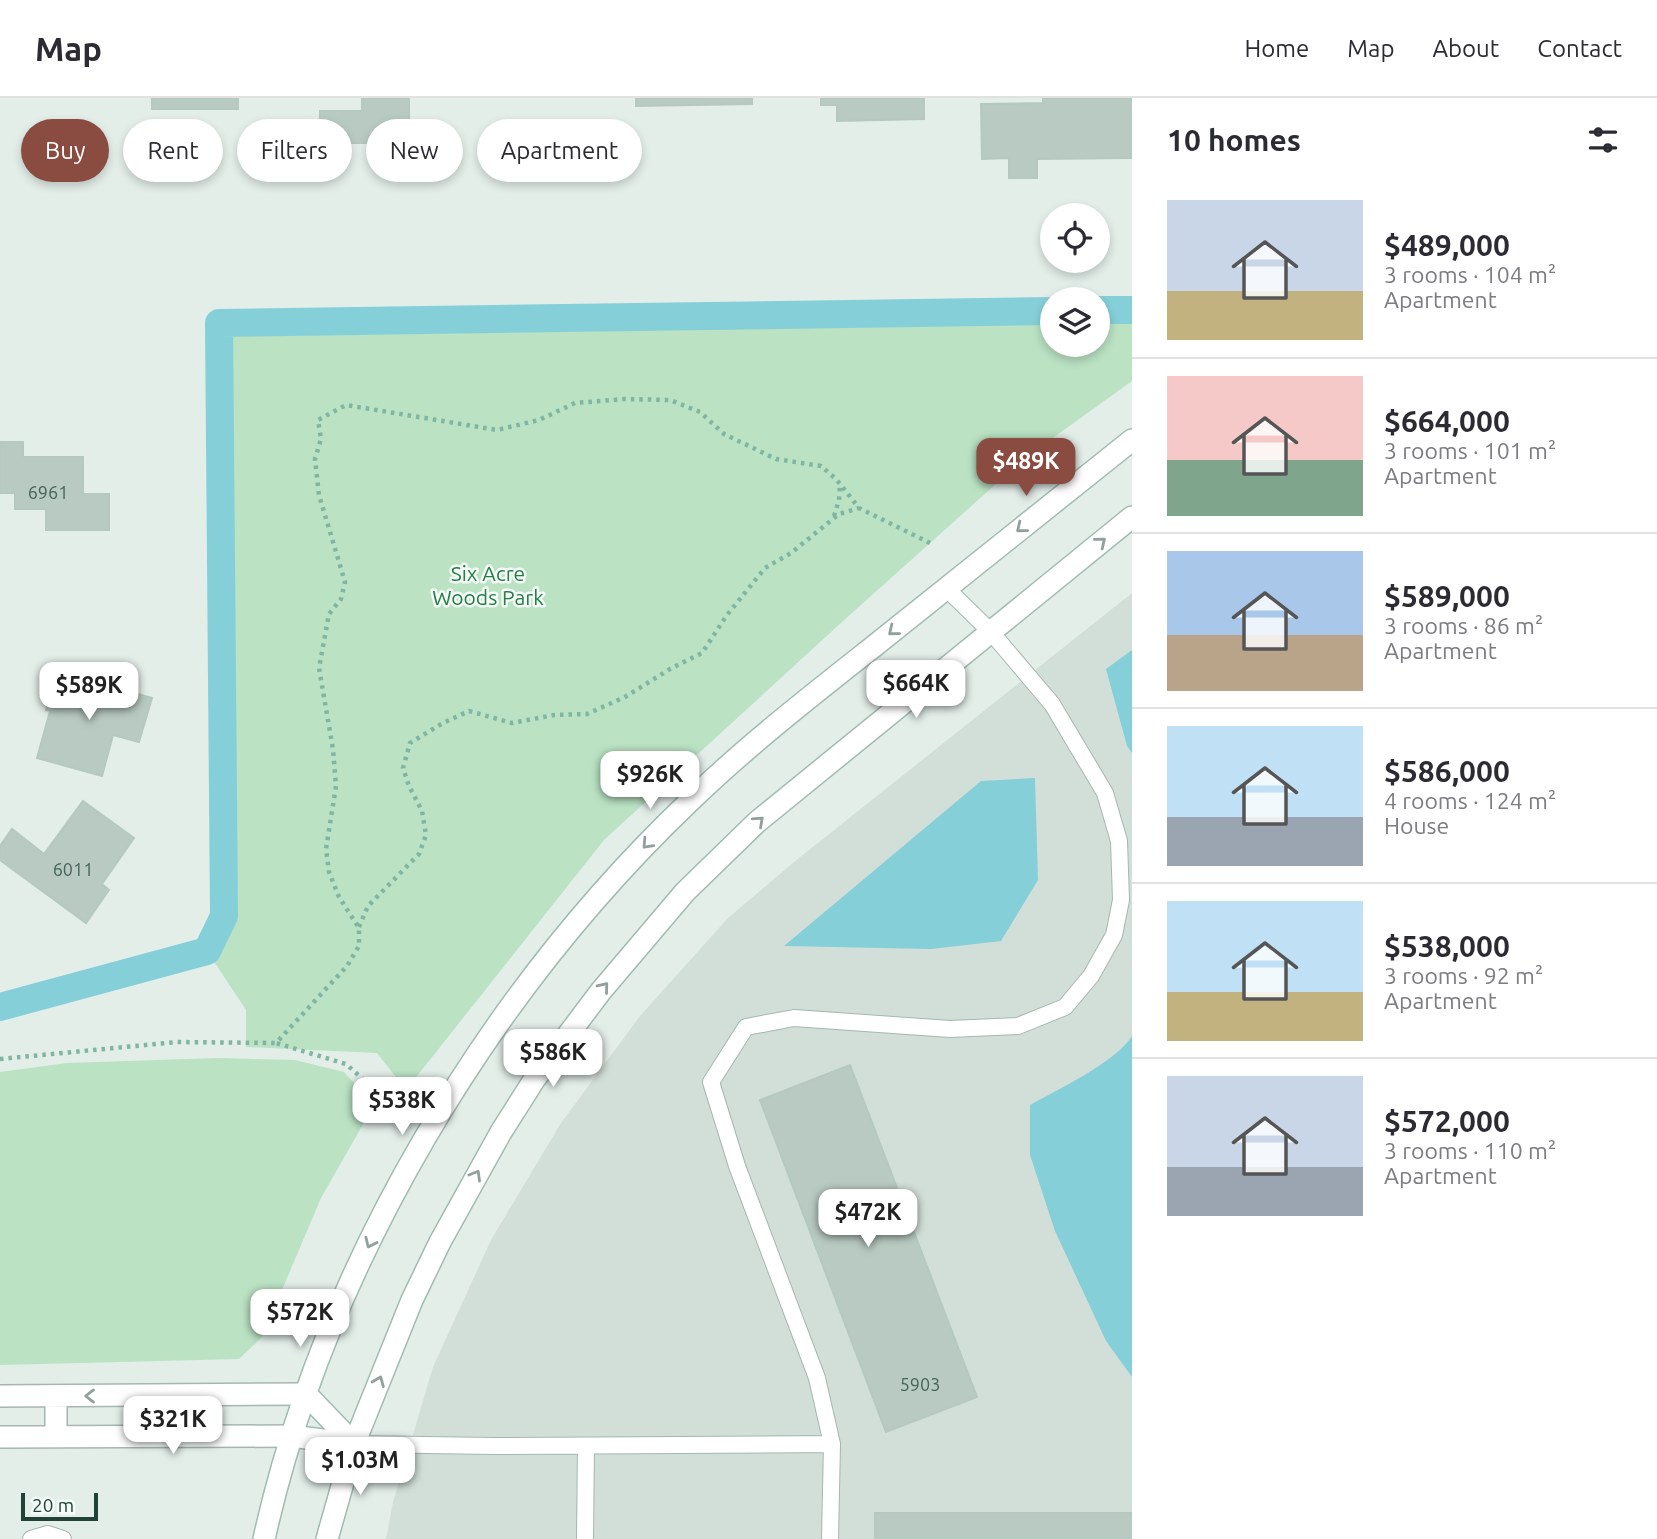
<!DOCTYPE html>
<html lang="en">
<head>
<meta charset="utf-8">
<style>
  :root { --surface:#fff; --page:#f2f2f3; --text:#2b2b33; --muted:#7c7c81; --line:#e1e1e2; --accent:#8a4c40 }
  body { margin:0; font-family:Ubuntu,sans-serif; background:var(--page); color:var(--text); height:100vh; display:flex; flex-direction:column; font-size:26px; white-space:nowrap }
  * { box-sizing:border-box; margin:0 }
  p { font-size:23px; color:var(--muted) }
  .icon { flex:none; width:38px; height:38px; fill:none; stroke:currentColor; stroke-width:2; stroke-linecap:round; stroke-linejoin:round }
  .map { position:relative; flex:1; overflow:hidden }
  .details { display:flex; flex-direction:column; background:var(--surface); width:525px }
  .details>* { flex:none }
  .guide { position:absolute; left:21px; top:21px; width:665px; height:63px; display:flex; gap:14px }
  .tools { position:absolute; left:1040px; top:105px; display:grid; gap:14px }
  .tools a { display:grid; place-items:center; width:70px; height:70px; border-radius:50%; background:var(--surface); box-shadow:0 4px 10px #0003; font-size:35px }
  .scale { position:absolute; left:21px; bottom:18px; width:77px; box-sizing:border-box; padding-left:7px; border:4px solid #204238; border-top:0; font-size:19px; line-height:24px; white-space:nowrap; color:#204238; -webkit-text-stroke:5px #f4faf7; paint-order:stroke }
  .price { position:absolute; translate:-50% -60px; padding:0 16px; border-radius:14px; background:#fff; color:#222; font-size:23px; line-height:46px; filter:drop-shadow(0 2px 4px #0008) }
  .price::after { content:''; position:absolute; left:50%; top:42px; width:21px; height:16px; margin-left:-10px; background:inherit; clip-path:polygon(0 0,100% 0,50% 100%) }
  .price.current { background:var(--accent); color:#fff }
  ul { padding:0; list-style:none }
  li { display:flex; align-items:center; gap:21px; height:175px; padding:0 35px }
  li+li { border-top:2px solid var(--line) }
  li span { display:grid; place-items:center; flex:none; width:196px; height:140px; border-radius:0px; color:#555 }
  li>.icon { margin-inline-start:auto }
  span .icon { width:84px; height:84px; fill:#fffc; stroke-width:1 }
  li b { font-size:30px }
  h2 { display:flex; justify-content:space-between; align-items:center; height:84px; padding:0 35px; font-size:30px }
  .pill { padding:0 24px; border-radius:32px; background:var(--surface); box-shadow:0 4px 10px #0003; font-size:24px; line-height:63px }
  .pill.current { background:var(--accent); color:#fff }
  header { display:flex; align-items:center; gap:42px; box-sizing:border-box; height:98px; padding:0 35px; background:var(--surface); border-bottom:2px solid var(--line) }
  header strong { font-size:33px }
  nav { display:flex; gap:38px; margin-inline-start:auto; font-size:24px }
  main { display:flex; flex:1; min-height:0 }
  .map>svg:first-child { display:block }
  .built { fill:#d1dfd8 }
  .green { fill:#bae2c3 }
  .water { fill:#85cfd9 }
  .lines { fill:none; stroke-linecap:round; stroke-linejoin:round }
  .canal { stroke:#85cfd9; stroke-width:28 }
  .building { fill:#b8cac2; stroke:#b5c9c0; stroke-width:2 }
  .lane-casing { stroke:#a5b7b0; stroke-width:18 }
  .street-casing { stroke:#a5b7b0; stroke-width:24 }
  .secondary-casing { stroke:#a0bbb1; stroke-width:24 }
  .path { stroke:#80b5a3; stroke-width:4.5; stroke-dasharray:3.5 5; stroke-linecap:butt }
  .lane { stroke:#fff; stroke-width:16 }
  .street { stroke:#fff; stroke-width:21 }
  .secondary { stroke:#fff; stroke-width:21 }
  .oneway { stroke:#90a09c }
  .labels { text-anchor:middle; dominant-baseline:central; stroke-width:5; stroke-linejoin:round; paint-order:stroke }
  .number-label { font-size:18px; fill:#46645a }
  .park-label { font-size:21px; fill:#267e44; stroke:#f4faf7 }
</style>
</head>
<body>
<header>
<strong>Map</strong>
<nav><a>Home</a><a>Map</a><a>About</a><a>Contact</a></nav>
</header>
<main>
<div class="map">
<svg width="1132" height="1441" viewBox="0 0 1132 1441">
  <rect width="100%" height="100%" fill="#e3eee9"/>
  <path class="built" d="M1132 495V1441H386L393 1404 433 1269 491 1142 561 1025 640 918 728 820 794 764Z"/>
  <path class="green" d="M1097 212H1132V283L1025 360 843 523 604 742 406 992 377 955 246 949V912L207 853 224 818 219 225 1052 213V247H1097Z
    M217 960 295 962 344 974 374 1007 321 1100 262 1239 239 1261 0 1267V974L67 965Z"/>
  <path class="water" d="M1132 552V655L1127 648 1106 571Z
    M1035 680 1038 782 1001 843 931 851 784 848 981 683Z
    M1132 938V1279L1106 1243 1055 1133 1030 1057V1007C1057 992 1116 964 1132 938Z"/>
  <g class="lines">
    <path class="canal" d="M1097 212H1132
      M0 909 207 853 224 818 219 225 1052 213"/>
  </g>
  <path class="building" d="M152 0H238V11H152Z
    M362 0H409V45H320V13H362Z
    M636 0H752V6L636 8Z
    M821 0H924V21L837 23V7H821Z
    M1043 0H1132V60L1037 61V80H1009V60L982 61 981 6 1043 5Z
    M0 344H23V359H83V396H109V432H46V411H15V395H0Z
    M56 573 152 600 139 644 113 637 102 678 37 660 50 613 46 612Z
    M83 703 134 740 102 786 109 792 86 825 0 762V748L12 731 44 756Z
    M850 967 977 1299 886 1334 760 1002Z
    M875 1415H1132V1441H875Z"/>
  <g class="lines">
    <defs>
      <path id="lane" d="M354 1346 495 1348 832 1346
        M31 1441 48 1436 63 1441
        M585 1441 586 1348
        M830 1441 832 1346 817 1280 737 1068 711 984 746 929 794 920 950 931 1018 928 1065 909 1091 878 1114 837 1121 802 1119 743 1105 695 1052 606 991 534 946 490"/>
      <path id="street" d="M0 1298 306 1296
        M56 1298V1337
        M0 1339 291 1338"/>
      <path id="secondary" d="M306 1296 354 1346
        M291 1338 354 1346
        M264 1441C325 1167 488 895 691 702 748 647 811 598 873 549 959 480 1046 411 1132 342
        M327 1441 354 1346 412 1202 440 1144 501 1034 534 982 601 893 685 794 757 724 1132 419"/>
    </defs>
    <use href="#lane" class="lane-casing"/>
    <use href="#street" class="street-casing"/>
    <use href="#secondary" class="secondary-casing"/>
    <path class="path" d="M834 418 839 402 840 386
      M359 829 368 808 419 756 426 737 422 713 409 688 403 670 410 645 443 625 469 613 512 625 554 617 587 616 625 599 670 571 702 555 727 517 765 470 791 455 839 416 859 410
      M0 961 177 944 276 945
      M396 1011 346 966 276 945 347 868 359 848V830L339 799 329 774 326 751 336 688 333 651 319 570 329 516 341 501 345 484 319 397 315 361 321 341 318 322 346 307 497 332 539 322 575 305 625 301 670 302 700 314 724 336 776 361 821 368 836 381 859 410 930 445"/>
    <use href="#lane" class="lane"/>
    <use href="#street" class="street"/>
    <use href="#secondary" class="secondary"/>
  </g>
  <defs><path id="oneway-chevron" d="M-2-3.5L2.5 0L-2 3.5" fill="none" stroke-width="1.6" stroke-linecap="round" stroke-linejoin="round" transform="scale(1.75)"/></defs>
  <g class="oneway">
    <use href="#oneway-chevron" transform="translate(1021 430) rotate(141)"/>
    <use href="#oneway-chevron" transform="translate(1101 444) rotate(-39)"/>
    <use href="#oneway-chevron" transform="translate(893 533) rotate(141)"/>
    <use href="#oneway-chevron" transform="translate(759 723) rotate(-42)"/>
    <use href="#oneway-chevron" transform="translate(647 746) rotate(133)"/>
    <use href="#oneway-chevron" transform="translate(604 889) rotate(-51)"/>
    <use href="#oneway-chevron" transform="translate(476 1077) rotate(-60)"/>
    <use href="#oneway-chevron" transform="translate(370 1145) rotate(115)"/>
    <use href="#oneway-chevron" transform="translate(379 1283) rotate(-68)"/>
    <use href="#oneway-chevron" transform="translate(90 1298) rotate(180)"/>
  </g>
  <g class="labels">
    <g class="number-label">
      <text x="48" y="394">6961</text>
      <text x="73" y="771">6011</text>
      <text x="920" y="1286">5903</text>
    </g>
    <g class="park-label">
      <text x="488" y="475">Six Acre<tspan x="488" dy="24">Woods Park</tspan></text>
    </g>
  </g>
</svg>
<div class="tools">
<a><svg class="icon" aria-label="locate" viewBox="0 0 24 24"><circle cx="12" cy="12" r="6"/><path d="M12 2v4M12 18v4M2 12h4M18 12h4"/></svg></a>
<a><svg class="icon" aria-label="layers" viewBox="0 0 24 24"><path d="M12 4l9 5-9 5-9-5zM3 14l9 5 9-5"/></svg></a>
</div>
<div class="scale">20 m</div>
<b class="price current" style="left:1026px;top:400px">$489K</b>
<b class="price" style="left:916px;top:622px">$664K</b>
<b class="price" style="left:89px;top:624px">$589K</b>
<b class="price" style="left:650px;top:713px">$926K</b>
<b class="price" style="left:553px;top:991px">$586K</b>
<b class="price" style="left:402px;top:1039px">$538K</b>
<b class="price" style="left:868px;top:1151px">$472K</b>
<b class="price" style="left:300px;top:1251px">$572K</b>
<b class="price" style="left:173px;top:1358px">$321K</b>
<b class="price" style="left:360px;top:1399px">$1.03M</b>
<div class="guide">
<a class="pill current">Buy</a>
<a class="pill">Rent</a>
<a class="pill">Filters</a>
<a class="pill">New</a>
<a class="pill">Apartment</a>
</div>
</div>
<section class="details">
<h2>10 homes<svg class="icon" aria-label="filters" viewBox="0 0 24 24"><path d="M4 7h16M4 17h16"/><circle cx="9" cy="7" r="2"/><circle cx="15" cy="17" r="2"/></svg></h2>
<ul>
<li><span style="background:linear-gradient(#c9d6e8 65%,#c2b280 0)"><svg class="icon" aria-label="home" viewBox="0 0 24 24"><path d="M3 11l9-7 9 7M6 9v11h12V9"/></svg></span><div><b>$489,000</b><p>3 rooms · 104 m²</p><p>Apartment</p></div></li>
<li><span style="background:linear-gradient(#f6c9c9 60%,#7fa58c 0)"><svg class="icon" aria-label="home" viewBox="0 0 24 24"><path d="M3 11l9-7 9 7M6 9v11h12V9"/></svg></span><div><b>$664,000</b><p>3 rooms · 101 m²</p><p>Apartment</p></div></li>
<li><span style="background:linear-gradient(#a9c7e8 60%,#b9a48a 0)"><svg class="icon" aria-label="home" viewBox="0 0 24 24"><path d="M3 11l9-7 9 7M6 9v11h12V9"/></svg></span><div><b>$589,000</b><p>3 rooms · 86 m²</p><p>Apartment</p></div></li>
<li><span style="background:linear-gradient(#bfe0f5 65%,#9aa5b1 0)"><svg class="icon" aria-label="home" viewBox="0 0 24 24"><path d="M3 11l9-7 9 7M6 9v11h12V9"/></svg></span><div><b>$586,000</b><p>4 rooms · 124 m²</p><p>House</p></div></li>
<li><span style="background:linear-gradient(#bfe0f5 65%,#c2b280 0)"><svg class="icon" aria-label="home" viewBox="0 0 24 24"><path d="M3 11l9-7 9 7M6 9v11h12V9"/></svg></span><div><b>$538,000</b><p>3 rooms · 92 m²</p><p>Apartment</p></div></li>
<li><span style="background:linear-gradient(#c9d6e8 65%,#9aa5b1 0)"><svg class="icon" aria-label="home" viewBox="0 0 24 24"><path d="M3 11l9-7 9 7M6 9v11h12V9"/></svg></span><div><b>$572,000</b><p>3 rooms · 110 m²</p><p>Apartment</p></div></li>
</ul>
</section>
</main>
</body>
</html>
